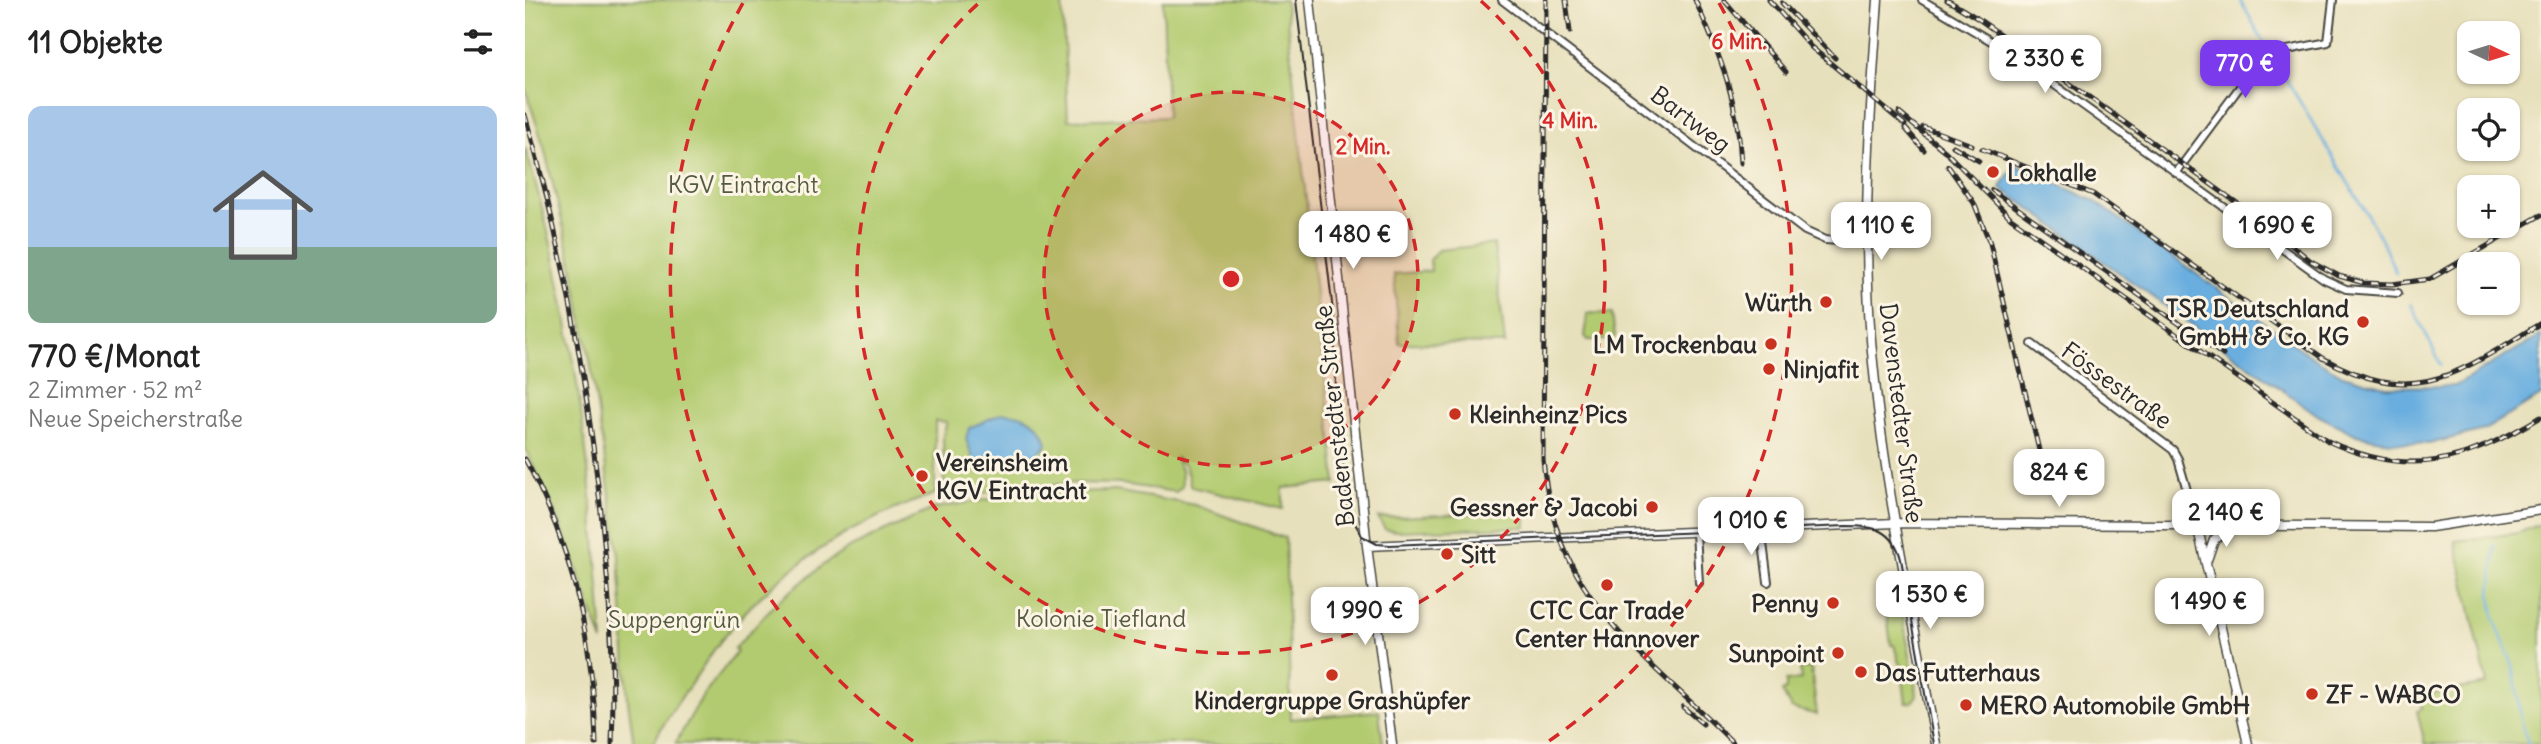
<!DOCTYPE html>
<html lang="de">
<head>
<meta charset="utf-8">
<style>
  :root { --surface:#fff; --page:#f6f6f6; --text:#222; --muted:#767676; --accent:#7c3aed }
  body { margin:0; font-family:Delius,sans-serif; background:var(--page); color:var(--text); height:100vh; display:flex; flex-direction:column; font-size:26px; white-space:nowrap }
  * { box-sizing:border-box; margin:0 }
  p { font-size:23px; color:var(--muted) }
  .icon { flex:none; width:38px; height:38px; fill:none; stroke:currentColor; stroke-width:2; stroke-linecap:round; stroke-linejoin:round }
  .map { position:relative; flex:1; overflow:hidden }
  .sheet { display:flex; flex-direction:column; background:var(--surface); width:525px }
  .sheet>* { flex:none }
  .needle { width:46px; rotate:94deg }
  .tools { position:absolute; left:1932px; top:21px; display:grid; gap:14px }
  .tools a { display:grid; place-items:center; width:63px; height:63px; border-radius:14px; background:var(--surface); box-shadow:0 2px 5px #0004; font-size:35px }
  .price { position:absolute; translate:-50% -60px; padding:0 16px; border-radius:14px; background:#fff; color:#222; font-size:23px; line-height:46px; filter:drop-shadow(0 2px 4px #0008) }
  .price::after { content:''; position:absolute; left:50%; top:42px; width:21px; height:16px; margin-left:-10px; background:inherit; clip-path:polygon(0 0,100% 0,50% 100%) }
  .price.on { background:var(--accent); color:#fff }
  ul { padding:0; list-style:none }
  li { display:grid; align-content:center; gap:14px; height:371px; padding:0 28px }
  li span { display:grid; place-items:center; height:217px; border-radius:14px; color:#555 }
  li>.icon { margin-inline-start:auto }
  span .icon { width:126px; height:126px; fill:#fffc; stroke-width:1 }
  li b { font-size:30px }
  h2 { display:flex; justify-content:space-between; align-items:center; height:84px; padding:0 28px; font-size:30px }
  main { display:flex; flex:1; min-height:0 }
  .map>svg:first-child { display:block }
  .green { fill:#b2cb70; stroke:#6e7b4e; stroke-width:2 }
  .water { fill:#69aedf; stroke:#4a6c85; stroke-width:2 }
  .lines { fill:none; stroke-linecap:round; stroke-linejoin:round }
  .stream { stroke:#69aedf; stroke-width:2.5 }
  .minor-casing { stroke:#474641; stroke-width:10 }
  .tertiary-casing { stroke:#474641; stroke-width:11 }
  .minor { stroke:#fff; stroke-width:6 }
  .tertiary { stroke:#fff; stroke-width:8 }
  .tram { stroke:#2b2b2b; stroke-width:2 }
  .rail-casing { stroke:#2b2b2b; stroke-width:5 }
  .rail { stroke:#fcf5e5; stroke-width:2.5; stroke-dasharray:8; stroke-linecap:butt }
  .ring { fill:none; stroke:#d62828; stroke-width:3.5; stroke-dasharray:12 9 }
  .poi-dot { fill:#c8321e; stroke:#fcf5e5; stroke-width:2.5 }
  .labels { text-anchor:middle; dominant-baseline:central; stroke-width:6; stroke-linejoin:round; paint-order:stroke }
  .street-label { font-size:24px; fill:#2b2b2b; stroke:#fcf5e5 }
  .poi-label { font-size:24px; font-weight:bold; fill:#2b2b2b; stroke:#fcf5e5; text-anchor:start }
  .park-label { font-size:24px; fill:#545b40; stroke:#fcf5e5 }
  .centre { fill:#d62828; stroke:#fcf5e5; stroke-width:3.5 }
  .ring-label { font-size:21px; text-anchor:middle; font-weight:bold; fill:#d62828; stroke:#fcf5e5; stroke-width:6; stroke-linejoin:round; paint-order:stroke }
</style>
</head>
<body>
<main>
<section class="sheet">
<h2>11 Objekte<svg class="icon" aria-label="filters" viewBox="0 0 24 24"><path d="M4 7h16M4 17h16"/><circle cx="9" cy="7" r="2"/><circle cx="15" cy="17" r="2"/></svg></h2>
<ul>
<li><span style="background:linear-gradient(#a9c7e8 65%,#7fa58c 0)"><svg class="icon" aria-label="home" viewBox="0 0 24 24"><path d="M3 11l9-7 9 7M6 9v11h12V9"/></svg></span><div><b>770 €/Monat</b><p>2 Zimmer · 52 m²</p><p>Neue Speicherstraße</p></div></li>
</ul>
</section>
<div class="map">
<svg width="2016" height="744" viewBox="0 0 2016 744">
  <rect width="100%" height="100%" fill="#fcf5e5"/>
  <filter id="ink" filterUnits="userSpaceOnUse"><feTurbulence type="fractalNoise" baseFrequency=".0143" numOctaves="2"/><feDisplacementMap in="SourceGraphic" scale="14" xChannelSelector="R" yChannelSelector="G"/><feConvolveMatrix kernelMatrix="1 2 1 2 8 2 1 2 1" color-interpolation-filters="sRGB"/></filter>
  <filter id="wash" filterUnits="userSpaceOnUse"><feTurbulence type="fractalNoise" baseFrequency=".00686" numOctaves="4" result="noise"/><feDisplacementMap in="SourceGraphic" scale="28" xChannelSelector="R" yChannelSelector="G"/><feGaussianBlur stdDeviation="1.57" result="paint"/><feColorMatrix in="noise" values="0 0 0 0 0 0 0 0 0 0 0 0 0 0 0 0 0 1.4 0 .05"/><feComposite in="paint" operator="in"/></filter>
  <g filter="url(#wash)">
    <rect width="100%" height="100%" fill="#e7e0bc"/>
    <path class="green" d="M0 0H537L543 120 642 117 638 0H760L811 483 758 488V509L666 487 660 466 650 457 656 470 657 486 651 492 596 484 546 483 430 496 419 484 418 435 422 422 410 421V494C319 524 233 582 180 663 163 690 142 714 128 744H109L103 701 94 556 66 366 46 259 19 147 0 88Z
      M0 147C49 306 67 476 78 642L37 527 0 448Z
      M969 244 980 344 874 343 869 274 906 271 905 260 913 250Z
      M1063 313 1087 314 1090 336 1087 340H1063L1060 336Z
      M590 491 670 505 760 538 766 719 854 711 858 744H150L178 695 212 652 209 649 250 604 298 565 324 548 410 508 508 492Z
      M1001 511V527L871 531 860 529 853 518Z
      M2016 524V744H1900L1892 711 1897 709 1894 696 1962 684 1930 541 1993 533Z
      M1366 583 1373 587 1374 595 1392 695 1387 702 1381 703 1376 664 1374 663 1369 645H1366L1358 586Z
      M1286 668 1292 715 1266 708 1257 692 1261 690V681L1276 680 1275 669Z"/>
    <path class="water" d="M1489 164 1570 201 1790 359 1818 375 1861 387 1930 386 2016 335V396L1959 430 1904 444 1865 442 1832 435 1794 416 1476 188Z
      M477 413C498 413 516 420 522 443 512 461 467 469 449 461L441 439 444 428Z"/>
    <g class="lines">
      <path class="stream" d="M1715 0 1741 46
        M1753 65 1856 238 1871 273
        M1886 304 1916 365
        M1970 545 1966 595 1969 618 1988 666 1998 730 2004 744"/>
    </g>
  </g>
  <g filter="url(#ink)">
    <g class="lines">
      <defs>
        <path id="minor" d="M977 0 1280 231 1300 240 1341 243
          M1397 0 1481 50 1799 279 1821 289 1873 293
          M1651 173 1731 65 1752 52 1803 42 1808 0
          M1507 344 1648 450 1653 459 1672 525
          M1236 528 1243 582
          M1171 532 1174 583"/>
        <path id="tertiary" d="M785 0 841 538 867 744
          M1353 0C1345 113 1337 226 1346 340 1357 476 1387 610 1411 744
          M1672 525 1723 744
          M842 546 1370 523 1906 527 2016 510
          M1682 560 1689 540 1704 526"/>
      </defs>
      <use href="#minor" class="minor-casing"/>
      <use href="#tertiary" class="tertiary-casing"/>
      <use href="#minor" class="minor"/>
      <use href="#tertiary" class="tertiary"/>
      <path class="tram" d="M771 0 809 320 811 390 823 511 837 536 852 544 865 545 1321 526C1350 526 1368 529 1376 559L1409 744"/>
      <defs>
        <path id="rail" d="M1021 0 1018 459C1030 602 1118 651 1209 744
          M1041 0 1045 32
          M1170 0C1196 57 1213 100 1216 163
          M1199 0 1261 72
          M1244 0 1286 47 1380 125
          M1422 0 1452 18 1574 104 1733 218 1786 261 1814 276 1839 283 1867 284 1905 279 2016 215
          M1257 3 1310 58
          M1374 113 1421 152 1486 218 1803 441C1886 480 1941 461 2016 417
          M0 115C39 251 64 391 78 532 85 602 90 673 87 744
          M1398 127 1447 145
          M1380 128 1399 150
          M1428 146 1454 161
          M1457 149 1568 194 1798 358C1891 410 1935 372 2016 323
          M1423 166 1449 203 1465 243 1521 480
          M1467 190 1698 355
          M0 459C48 547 69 645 71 744
          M1158 707 1178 724"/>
      </defs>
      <use href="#rail" class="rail-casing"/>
      <use href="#rail" class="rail"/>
    </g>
  </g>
  <circle cx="706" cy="279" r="187" fill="#d62828" fill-opacity=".12"/>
  <g class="ring">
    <circle cx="706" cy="279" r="187"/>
    <path d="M956 1A374 374 0 1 1 456 1"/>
    <path d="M388 741A561 561 0 0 1 218 3M1194 3A561 561 0 0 1 1024 741"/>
  </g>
  <g class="poi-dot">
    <circle cx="1468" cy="172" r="7"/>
    <circle cx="1301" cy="302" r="7"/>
    <circle cx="1838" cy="322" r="7"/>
    <circle cx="1246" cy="344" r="7"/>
    <circle cx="1244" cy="369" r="7"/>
    <circle cx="930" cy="414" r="7"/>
    <circle cx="397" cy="476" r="7"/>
    <circle cx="1127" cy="507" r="7"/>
    <circle cx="922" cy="554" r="7"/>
    <circle cx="1082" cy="585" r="7"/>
    <circle cx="1308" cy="603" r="7"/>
    <circle cx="1313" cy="653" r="7"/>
    <circle cx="1336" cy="672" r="7"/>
    <circle cx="807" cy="675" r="7"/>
    <circle cx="1787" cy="694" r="7"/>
    <circle cx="1441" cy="705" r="7"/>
  </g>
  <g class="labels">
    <g class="street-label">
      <text transform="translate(1166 119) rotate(37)">Bartweg</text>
      <text transform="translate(1592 385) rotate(36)">Fössestraße</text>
      <text transform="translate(1377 413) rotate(83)">Davenstedter Straße</text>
      <text transform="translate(809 416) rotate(-96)">Badenstedter Straße</text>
    </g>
    <g class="poi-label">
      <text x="1482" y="172">Lokhalle</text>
      <text x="1287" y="302" text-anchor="end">Würth</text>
      <text x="1824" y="308" text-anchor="end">TSR Deutschland<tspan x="1824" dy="28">GmbH &amp; Co. KG</tspan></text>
      <text x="1232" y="344" text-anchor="end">LM Trockenbau</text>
      <text x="1258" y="369">Ninjafit</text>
      <text x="944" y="414">Kleinheinz Pics</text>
      <text x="411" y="462">Vereinsheim<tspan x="411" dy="28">KGV Eintracht</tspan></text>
      <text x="1113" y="507" text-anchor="end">Gessner &amp; Jacobi</text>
      <text x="936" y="554">Sitt</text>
      <text x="1294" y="603" text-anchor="end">Penny</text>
      <text x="1082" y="610" text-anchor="middle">CTC Car Trade<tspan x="1082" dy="28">Center Hannover</tspan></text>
      <text x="1299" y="653" text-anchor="end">Sunpoint</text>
      <text x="1350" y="672">Das Futterhaus</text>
      <text x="1801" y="694">ZF - WABCO</text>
      <text x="807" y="700" text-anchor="middle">Kindergruppe Grashüpfer</text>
      <text x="1455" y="705">MERO Automobile GmbH</text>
    </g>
    <g class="park-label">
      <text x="218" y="184">KGV Eintracht</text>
      <text x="576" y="618">Kolonie Tiefland</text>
      <text x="149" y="619">Suppengrün</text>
    </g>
  </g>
  <circle cx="706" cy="279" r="10" class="centre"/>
  <g class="ring-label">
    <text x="1214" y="49">6 Min.</text>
    <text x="1045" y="128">4 Min.</text>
    <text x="838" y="154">2 Min.</text>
  </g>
</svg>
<div class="tools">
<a><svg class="needle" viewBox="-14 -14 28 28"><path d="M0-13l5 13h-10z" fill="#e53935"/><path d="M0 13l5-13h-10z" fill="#767676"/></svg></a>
<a><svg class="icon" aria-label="locate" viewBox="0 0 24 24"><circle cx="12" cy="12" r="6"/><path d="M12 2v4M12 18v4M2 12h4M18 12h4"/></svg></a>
<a>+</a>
<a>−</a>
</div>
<b class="price" style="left:1520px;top:95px">2 330 €</b>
<b class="price on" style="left:1720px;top:100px">770 €</b>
<b class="price" style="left:1356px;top:262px">1 110 €</b>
<b class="price" style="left:1752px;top:262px">1 690 €</b>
<b class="price" style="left:828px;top:271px">1 480 €</b>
<b class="price" style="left:1534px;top:509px">824 €</b>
<b class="price" style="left:1701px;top:549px">2 140 €</b>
<b class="price" style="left:1226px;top:557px">1 010 €</b>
<b class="price" style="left:1405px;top:631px">1 530 €</b>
<b class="price" style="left:1684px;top:638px">1 490 €</b>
<b class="price" style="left:840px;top:647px">1 990 €</b>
</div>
</main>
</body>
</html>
